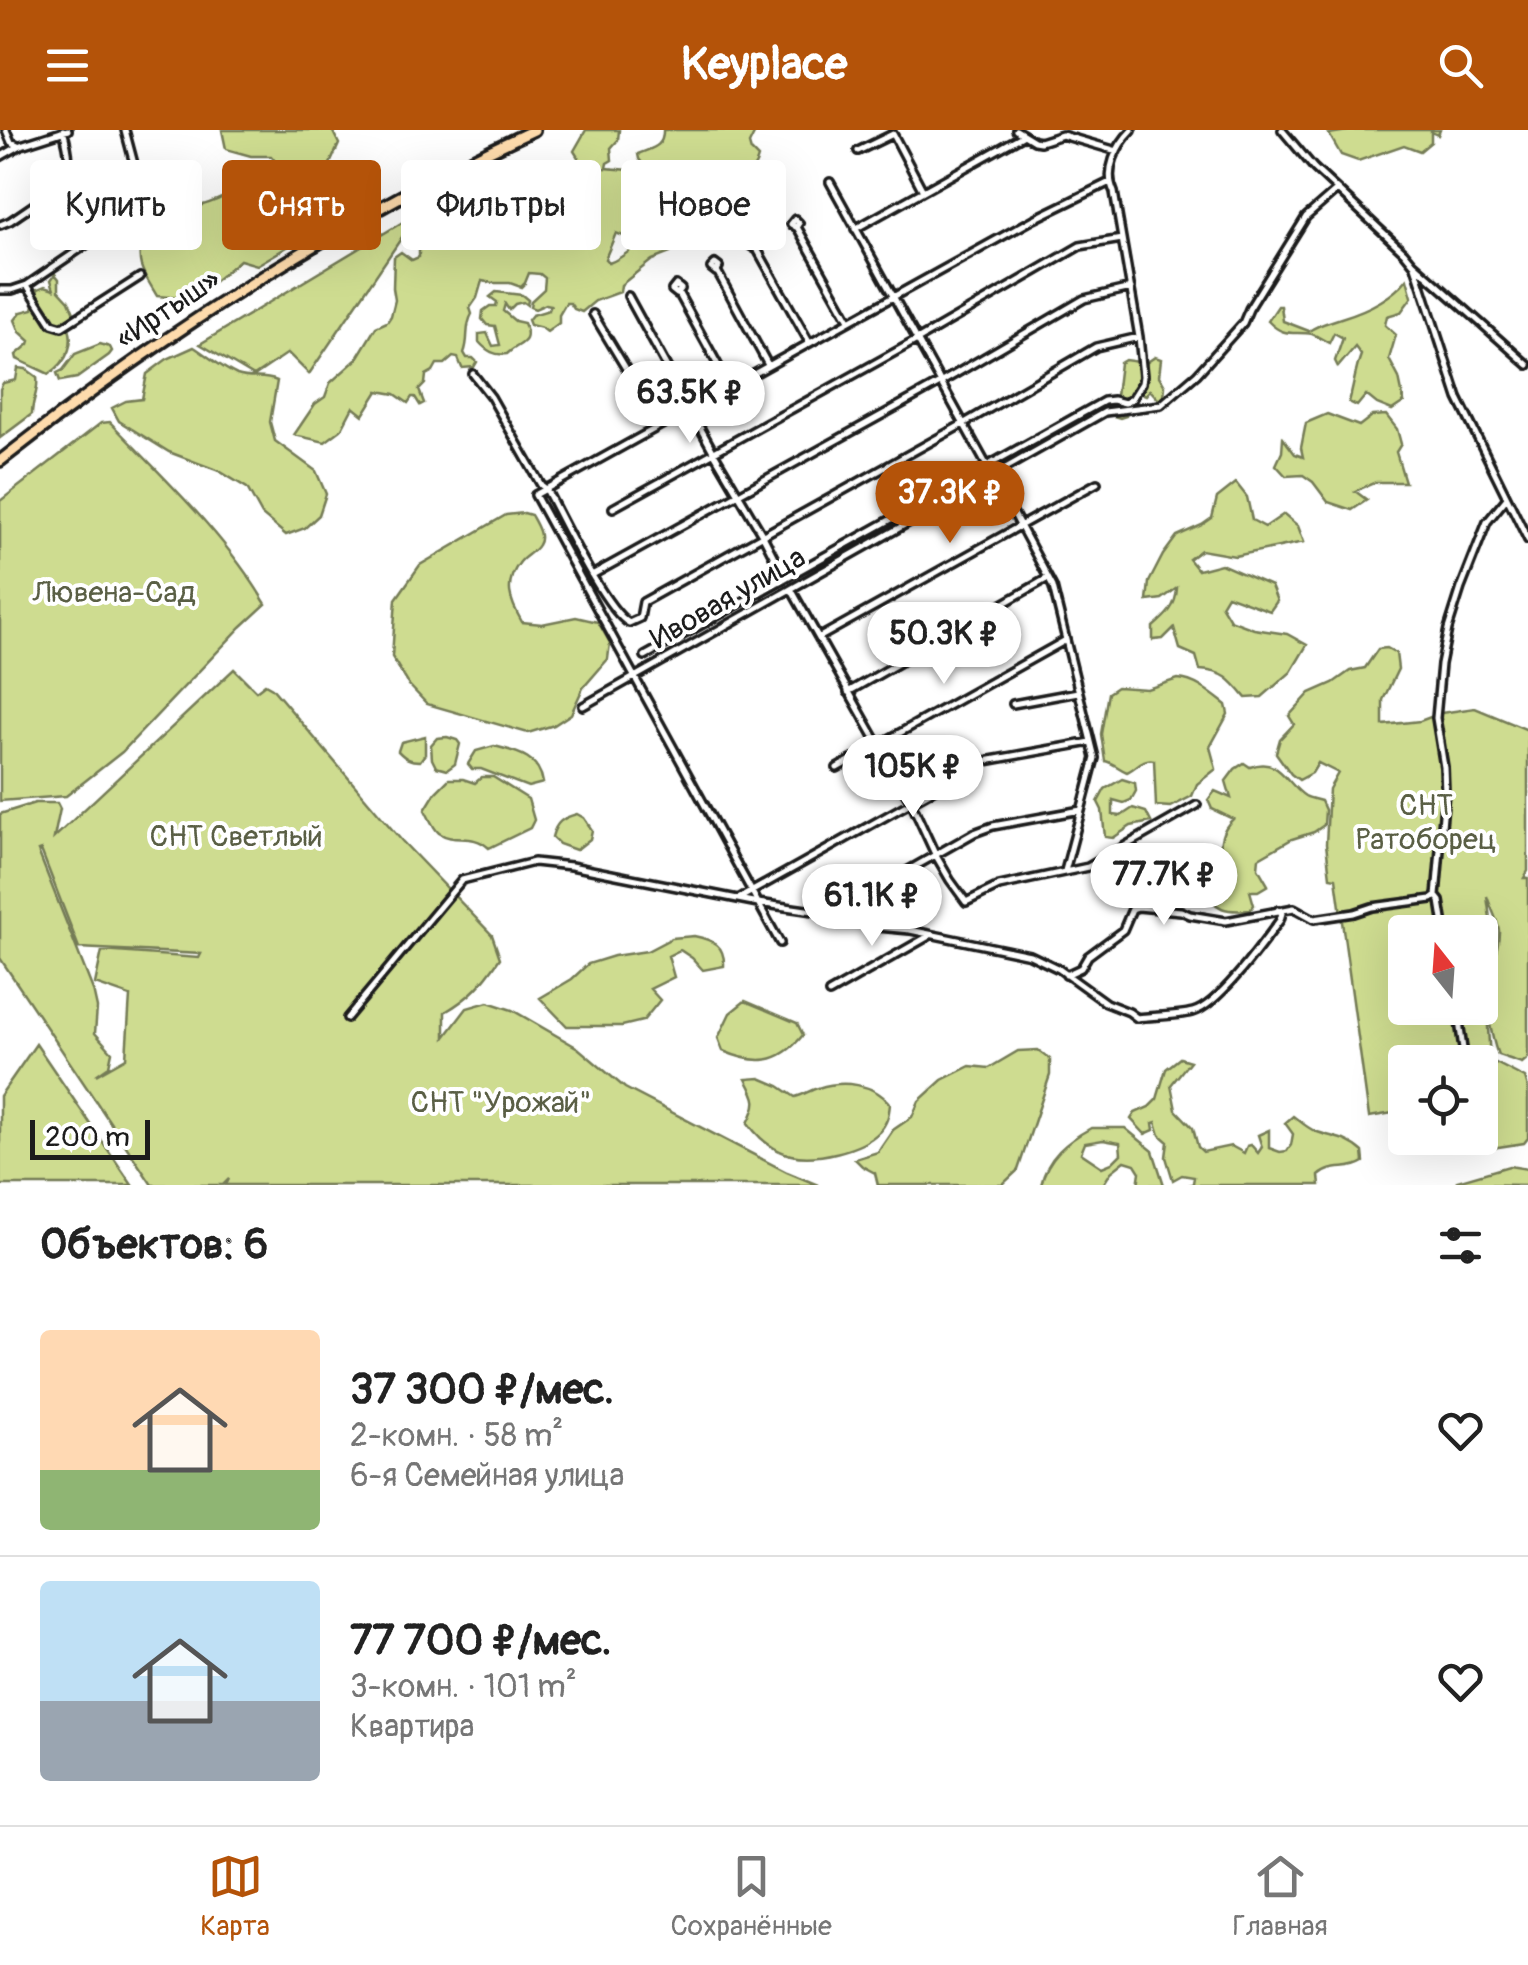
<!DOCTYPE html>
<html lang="ru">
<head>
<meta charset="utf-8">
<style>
  :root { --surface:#fff; --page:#f2f2f2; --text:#222; --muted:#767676; --line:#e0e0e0; --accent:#b45309 }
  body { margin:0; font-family:Pangolin,sans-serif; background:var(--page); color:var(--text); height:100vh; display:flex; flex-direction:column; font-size:38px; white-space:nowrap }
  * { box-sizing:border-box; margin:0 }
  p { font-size:32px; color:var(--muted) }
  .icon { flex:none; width:55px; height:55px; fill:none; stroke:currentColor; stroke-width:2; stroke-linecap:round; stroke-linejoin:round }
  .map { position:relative; height:1055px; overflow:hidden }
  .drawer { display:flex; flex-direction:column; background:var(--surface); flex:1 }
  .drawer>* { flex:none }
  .banner { position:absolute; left:30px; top:30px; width:1000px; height:90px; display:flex; gap:20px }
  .needle { width:65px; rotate:343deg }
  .tools { position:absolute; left:1388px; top:785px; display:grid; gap:20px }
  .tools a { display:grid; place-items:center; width:110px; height:110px; border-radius:10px; background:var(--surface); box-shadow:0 10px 40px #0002; font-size:50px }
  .scale { position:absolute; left:30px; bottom:25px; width:120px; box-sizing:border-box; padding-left:10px; border:5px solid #1c1c1c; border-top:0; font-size:28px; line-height:35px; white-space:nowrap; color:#1c1c1c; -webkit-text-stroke:8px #fff; paint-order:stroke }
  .price { position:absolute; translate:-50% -85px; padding:0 22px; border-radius:35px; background:#fff; color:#222; font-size:32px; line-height:65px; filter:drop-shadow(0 2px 5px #0008) }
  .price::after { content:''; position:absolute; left:50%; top:60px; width:30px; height:22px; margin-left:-15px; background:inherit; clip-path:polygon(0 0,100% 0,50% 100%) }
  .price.selected { background:var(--accent); color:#fff }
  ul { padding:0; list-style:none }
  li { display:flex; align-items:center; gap:30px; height:250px; padding:0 40px }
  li+li { border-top:2px solid var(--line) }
  li span { display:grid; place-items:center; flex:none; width:280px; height:200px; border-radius:10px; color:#555 }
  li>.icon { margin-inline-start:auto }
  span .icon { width:120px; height:120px; fill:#fffc; stroke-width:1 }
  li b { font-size:42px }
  h2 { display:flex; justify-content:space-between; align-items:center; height:120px; padding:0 40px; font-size:42px }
  .pill { padding:0 35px; border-radius:10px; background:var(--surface); box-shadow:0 10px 40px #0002; font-size:35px; line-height:90px }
  .pill.selected { background:var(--accent); color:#fff }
  header { display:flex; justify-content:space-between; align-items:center; height:130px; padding:0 40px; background:var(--accent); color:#fff; font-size:45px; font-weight:700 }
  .dock { display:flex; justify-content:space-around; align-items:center; height:140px; border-top:2px solid var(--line); background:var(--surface); font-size:28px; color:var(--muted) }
  .dock a { display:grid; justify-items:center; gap:5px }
  .dock .selected { color:var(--accent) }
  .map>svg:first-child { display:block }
  .green { fill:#cedc90; stroke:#757c56; stroke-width:2.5; fill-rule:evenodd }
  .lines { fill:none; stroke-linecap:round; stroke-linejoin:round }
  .minor-casing { stroke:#1c1c1c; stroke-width:12 }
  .highway-casing { stroke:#1c1c1c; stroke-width:16 }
  .minor { stroke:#fff; stroke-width:5 }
  .highway { stroke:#fedbac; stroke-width:9 }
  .labels { text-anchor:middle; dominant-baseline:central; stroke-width:8; stroke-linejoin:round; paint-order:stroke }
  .street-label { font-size:30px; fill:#1c1c1c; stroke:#fff }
  .park-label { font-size:30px; fill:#5a5f45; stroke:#fff }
</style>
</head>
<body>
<header><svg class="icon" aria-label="menu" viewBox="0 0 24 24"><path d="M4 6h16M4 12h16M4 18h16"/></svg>Keyplace<svg class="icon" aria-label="search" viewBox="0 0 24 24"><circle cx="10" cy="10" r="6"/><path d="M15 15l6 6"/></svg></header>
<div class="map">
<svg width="1528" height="1055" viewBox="0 0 1528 1055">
  <rect width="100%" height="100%" fill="#fff"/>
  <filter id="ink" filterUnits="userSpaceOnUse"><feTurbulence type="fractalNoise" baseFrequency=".01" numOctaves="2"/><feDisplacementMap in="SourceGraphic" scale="20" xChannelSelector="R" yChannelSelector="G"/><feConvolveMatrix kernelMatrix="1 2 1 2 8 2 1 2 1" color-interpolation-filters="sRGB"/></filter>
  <g filter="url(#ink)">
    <path class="green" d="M222 0H332L339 14 326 43 311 67 331 91 257 135 240 130 193 169 157 166C152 157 144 146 141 136 135 113 150 91 161 73 211 87 220 60 264 54 272 53 281 56 288 57L285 43 271 26H251L226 19Z
      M586 0H619L618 10 611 18 612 30 607 33 606 38 630 40C638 55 643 67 646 84L642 89 631 93 630 104 626 107 616 103 605 129 609 133C623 128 631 119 643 111L646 100 650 96 655 106 665 112 670 123 652 130 621 155 620 162 595 171 582 182 574 179 570 173H566L559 185V193L547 202 542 198 530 195 528 190 532 185 549 180 551 175 546 174 535 179 530 177 531 171 544 159 545 148 540 144 529 143 525 153 521 157 510 153H493L482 151 477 168 470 178 472 184C464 198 470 208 464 223L467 228H473L477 232 474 237 462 238 458 228 453 227 445 234H437L433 241 426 245 425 254 419 260 424 273 420 275 415 267H412L408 273 395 264 378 261 363 285 353 277 341 300 325 312 294 305 315 274 325 267 330 253 356 230 376 197 387 192 391 186 395 170 393 158 394 127 401 122 412 130 419 127V119L408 104 417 85 309 244 288 223 254 246 200 214 421 81 431 71 433 78 425 94 440 102 448 113 457 115C467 108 477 104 489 105L498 96 506 85 511 89 512 95 516 98 521 96 545 70 570 59C581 62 590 71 600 62L597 48 600 42 579 29 574 21Z
      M663 0H756L749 14 751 21 758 28C754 43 746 43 733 50L730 59 733 70 678 120 679 110 673 101 672 95 680 86 685 64H691L693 70 691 82 695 86 702 77V72L693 64V58L699 57 709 64 720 61V38L715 36C700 41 689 55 675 40H669C653 59 669 63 669 82L664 85 660 81 657 69 646 56V38L639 29 638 24C651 18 664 18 663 0Z
      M1354 0H1440L1438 5 1431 2V12L1420 21 1404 15 1358 31 1341 25 1329 4Z
      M55 144 59 149V160L69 171 74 183 65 191C78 210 67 233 49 244L17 229 16 225 29 214 30 211 20 202 15 190 21 182 33 179 38 159 45 156 54 159 51 150Z
      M1407 149 1412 167 1401 182 1387 186 1385 195 1396 205 1389 229 1399 248 1404 272 1392 280 1377 274 1366 265 1357 276 1349 272C1354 255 1355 241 1361 225L1355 217 1338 237 1335 231 1343 208 1334 203 1329 213C1327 212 1315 205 1312 204 1293 201 1284 208 1268 191L1278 176H1281L1283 191 1309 201C1319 194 1330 192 1341 188 1364 181 1391 169 1407 149Z
      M496 162 522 165 528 170 527 175 523 172 515 174 509 180 505 174 503 181 515 191 524 193C533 215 519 212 507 224 495 226 487 221 479 212V204L487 203 493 216 500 215 495 196 487 195 482 189 483 181 490 176H496L497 172 490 167Z
      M100 214 110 217 112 221 109 225 77 248 60 251 57 243 63 240 75 224Z
      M194 217C208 226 222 238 237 245 251 250 263 245 277 251L270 292 275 311 316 341 326 364 319 385 305 398 286 405 262 385 247 358 219 341 169 322 119 291 112 278 126 271 142 269 147 244 167 229Z
      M1155 227 1161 229 1159 246 1165 256 1164 268 1158 269 1150 260 1146 265 1136 261 1122 270 1128 280 1126 286 1120 288 1110 285 1105 278 1116 266 1120 233 1125 230 1146 233Z
      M18 238 26 239 37 247C39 261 32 270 32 284L0 308V259L3 253 16 250Z
      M1327 284 1359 296 1372 286 1386 285 1397 299 1401 314 1396 322 1405 352H1376L1355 361 1367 370 1352 380 1328 372 1313 352 1303 345 1286 346 1276 335 1282 322 1283 308 1295 324 1303 327 1301 318 1306 293Z
      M110 292C165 349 225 405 266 474L241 497 122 622 66 666 0 671V371L101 293Z
      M1236 353 1247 367 1252 390 1265 397 1284 384 1298 396 1304 412 1235 426 1201 420 1189 429 1198 440 1221 434 1271 456 1277 471 1270 481 1227 465 1221 475 1230 490 1254 499 1287 504 1307 515 1291 542 1262 567 1246 568C1231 550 1224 541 1200 540L1196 526 1180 519 1174 498 1163 509 1153 510V497C1167 485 1176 477 1177 458L1162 469 1147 471 1149 452 1163 425 1177 406 1202 395 1212 388 1217 368Z
      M524 383 531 385C536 394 544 406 538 415 534 422 525 426 520 432 503 454 510 471 522 492L542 494 576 487 598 492 610 513 608 529 583 558 571 584 554 595 528 603 427 574 409 555 392 527 396 469 420 435 506 385Z
      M1387 518 1396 523 1398 539 1383 570V595L1420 591 1441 583 1475 578 1528 600V741L1524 748H1528V928L1522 933 1498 925C1491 907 1484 867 1489 848 1492 833 1499 819 1499 802 1500 794 1490 777 1487 766L1491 796 1482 799 1490 930 1525 948 1528 958V1008L1524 1013 1485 1019 1480 1000V932H1405V981L1369 987 1336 748 1330 747 1326 714 1329 659 1338 643 1318 633 1312 643 1299 650 1291 644 1276 623 1280 609 1294 594 1289 586 1310 563 1333 553 1350 541 1365 538 1378 519ZM1405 802H1480V878H1405Z
      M234 539 256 561 265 554 272 558 402 711 492 805 500 828C483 853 471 867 445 882V907L467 878 488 872 512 880 578 918 625 958 787 1042 818 1055H226L229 1049 223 1055H152L0 828V684L35 673H57L60 679 54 708ZM41 720 79 818 201 824 199 828 102 821 95 854 130 866 126 928 96 945 109 936 112 922 95 903 97 878 93 860 38 721Z
      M1178 549C1196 550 1212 564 1226 575L1228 584 1210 617 1216 639 1197 654 1192 666 1171 677 1156 676 1154 630C1143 627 1136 638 1127 642 1119 639 1114 633 1105 631L1101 604 1108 563 1117 557 1147 559Z
      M425 606V624L420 631C409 631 405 628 398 621L401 612Z
      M447 607 457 610 460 614 455 634 447 640 436 637 432 629 431 615 437 608Z
      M494 616C517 622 539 626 543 653L528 657 481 639H472L468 634 476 621Z
      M1244 633 1250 637C1280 626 1286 654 1305 666 1310 669 1316 669 1321 671L1325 680 1324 695 1314 702 1292 709 1259 728 1258 738 1268 755 1258 761H1250L1254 775 1250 780C1228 782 1213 781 1205 757L1199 753 1203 743 1220 732C1220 714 1219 702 1233 689L1212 679 1208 670 1215 661 1231 668 1226 651 1235 639Z
      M482 647H493L528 669 534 690 530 698 489 718C472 702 455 714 439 703 433 698 429 687 425 680L436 662 449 649H463L475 653Z
      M1122 649 1135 653 1136 661 1131 670 1124 673 1113 670V685L1121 686 1133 678 1146 682 1151 692 1131 696 1113 708 1105 707 1102 680 1098 672 1105 659Z
      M577 684 584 688 592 700 590 709 576 720 559 714 552 707C556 692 562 688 577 684Z
      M694 806C713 810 725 815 724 836L703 840 692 828 680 820 668 826 674 847 650 859 660 870 643 891 622 896H567L540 868 572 849 588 834 614 826 647 821 672 808Z
      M745 871 797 893 803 905C779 935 756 935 723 921L718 908 730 883Z
      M36 914 132 1055H0V966Z
      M1038 920 1050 929V945L1018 1040 1002 1055H878L875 1043 862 1036 855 1029 878 1022 893 1000 912 987 919 971 942 950 970 936 989 938 1018 921Z
      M1180 928 1190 931 1171 955 1176 980 1193 998 1198 1017 1203 1022 1231 1016 1244 1023 1247 1016 1251 1015 1258 1023 1262 1017 1258 1005 1269 1000V1018L1280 1022 1287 1021 1291 1015 1293 1004 1285 993 1293 986C1299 990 1307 998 1315 1001 1332 1008 1347 1007 1363 1022L1364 1032C1349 1042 1333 1033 1319 1046L1320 1055H1189L1193 1053 1194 1047 1182 1045 1173 1050 1166 1027 1168 1012 1160 1005 1156 992 1153 993 1154 1000 1145 1004 1131 989 1135 983 1149 977 1157 969 1166 939Z
      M760 948 779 956 795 967C804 965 810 960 818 958 843 950 874 953 890 974 889 985 887 994 879 1002 862 1020 815 1031 791 1025 772 1020 759 1009 748 993 759 972 757 969 746 949Z
      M1091 998H1125L1153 1021 1164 1055H1138L1140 1042 1135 1034 1125 1031 1111 1042 1103 1055H1041C1047 1027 1067 1011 1091 998ZM1103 1010 1120 1013 1121 1024 1112 1033 1102 1037 1081 1023 1085 1013Z
      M1509 1036 1528 1039V1055L1458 1054 1457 1051Z"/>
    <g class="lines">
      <defs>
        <path id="minor" d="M6 0 11 12 18 15
          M1016 0 1034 11 1040 12 1062 5 1117 21
          M1282 0 1314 38 1404 122 1413 133 1528 235
          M858 21 893 4 923 61
          M0 27 21 15 68 0
          M830 52 987 336
          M795 89 799 93 796 97 791 94Z
          M0 95 10 91 60 57C73 38 69 21 63 0
          M797 97 849 190
          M855 99 1024 5
          M755 111 759 115 756 119 751 116Z
          M757 119 809 212
          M715 134 719 137 716 142 711 138Z
          M1415 136 1458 268 1528 410
          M717 141 768 235
          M27 155 52 194 62 197 140 147
          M676 155 681 159 677 164 672 160Z
          M0 160H12L27 155 108 100 134 34 125 0
          M679 164 730 257
          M628 166 714 323 763 406 784 447
          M593 184 631 247 648 261 682 262
          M473 244 491 267 541 355 546 359C561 387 605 480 629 493L640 488 643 472 963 294 1096 217 1139 207
          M993 345 1053 457 1095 628 1065 741
          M613 378 917 210 1080 116 1122 109
          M592 445 940 253 1084 169 1131 158
          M791 459 911 672 935 724 950 750 966 772 999 756 1088 737 1197 675
          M820 507 1097 353
          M645 526 1104 271 1113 270 1125 273 1132 269 1142 253 1143 246 1139 207 1114 62C1104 41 1116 16 1132 0
          M848 562 1048 448
          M1013 574 1078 562
          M583 576 1105 282 1161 275 1197 244 1243 193 1249 179 1306 87 1337 60
          M837 638 1066 510
          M740 768 985 631 1091 612
          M833 783 974 703 993 696 1081 680
          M1445 802 1440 771 1436 766 1445 662 1444 637 1436 588 1441 534 1448 499 1461 458 1487 392 1506 369
          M780 813 535 365 1034 89 1110 52
          M1066 845 1081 838 1088 826 1123 800 1132 779 1138 777 1181 781 1190 785 1226 791 1294 778 1314 789 1354 783 1372 777 1432 769 1436 766
          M829 863 929 806
          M1457 878 1465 932
          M347 888 462 750 534 732 571 736 758 773 848 786 878 797 910 800 1030 825 1059 839 1106 873 1129 882 1137 888C1153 886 1178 886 1193 882 1219 875 1263 813 1280 790L1282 783 1278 780"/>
        <path id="highway" d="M0 331C165 202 343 88 534 0"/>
      </defs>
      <use href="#minor" class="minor-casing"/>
      <use href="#highway" class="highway-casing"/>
      <use href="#minor" class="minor"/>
      <use href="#highway" class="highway"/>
    </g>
  </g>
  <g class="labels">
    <g class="street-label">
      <text transform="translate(168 179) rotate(-34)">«Иртыш»</text>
      <text transform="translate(728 468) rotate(-30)">Ивовая улица</text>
    </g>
    <g class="park-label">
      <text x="114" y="462">Лювена-Сад</text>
      <text x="1426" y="675">СНТ<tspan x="1426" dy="34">Ратоборец</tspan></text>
      <text x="236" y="706">СНТ Светлый</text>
      <text x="501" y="972">СНТ "Урожай"</text>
    </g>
  </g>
</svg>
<div class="tools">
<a><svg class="needle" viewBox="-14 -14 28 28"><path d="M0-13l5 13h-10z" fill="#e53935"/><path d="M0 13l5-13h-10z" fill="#767676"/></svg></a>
<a><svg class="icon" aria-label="locate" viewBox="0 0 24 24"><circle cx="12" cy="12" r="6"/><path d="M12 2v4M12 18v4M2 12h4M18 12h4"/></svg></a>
</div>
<div class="scale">200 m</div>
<b class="price" style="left:690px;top:316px">63.5K ₽</b>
<b class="price selected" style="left:950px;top:416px">37.3K ₽</b>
<b class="price" style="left:944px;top:557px">50.3K ₽</b>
<b class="price" style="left:913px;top:690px">105K ₽</b>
<b class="price" style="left:1164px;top:798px">77.7K ₽</b>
<b class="price" style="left:872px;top:819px">61.1K ₽</b>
<div class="banner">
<a class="pill">Купить</a>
<a class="pill selected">Снять</a>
<a class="pill">Фильтры</a>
<a class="pill">Новое</a>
</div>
</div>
<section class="drawer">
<h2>Объектов: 6<svg class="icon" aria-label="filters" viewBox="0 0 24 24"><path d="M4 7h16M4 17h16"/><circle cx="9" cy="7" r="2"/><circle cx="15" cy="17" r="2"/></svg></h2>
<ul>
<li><span style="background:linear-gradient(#ffd9b3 70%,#8fb573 0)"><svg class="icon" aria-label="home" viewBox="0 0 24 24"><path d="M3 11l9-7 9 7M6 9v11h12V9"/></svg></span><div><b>37 300 ₽/мес.</b><p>2-комн. · 58 m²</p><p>6-я Семейная улица</p></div><svg class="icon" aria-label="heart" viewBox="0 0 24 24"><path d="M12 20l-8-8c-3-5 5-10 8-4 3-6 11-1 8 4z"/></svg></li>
<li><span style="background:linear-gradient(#bfe0f5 60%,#9aa5b1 0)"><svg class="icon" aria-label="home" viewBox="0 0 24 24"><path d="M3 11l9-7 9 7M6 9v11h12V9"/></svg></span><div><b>77 700 ₽/мес.</b><p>3-комн. · 101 m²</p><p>Квартира</p></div><svg class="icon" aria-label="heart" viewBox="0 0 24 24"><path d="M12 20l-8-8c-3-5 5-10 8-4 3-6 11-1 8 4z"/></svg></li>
</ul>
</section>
<nav class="dock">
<a class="selected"><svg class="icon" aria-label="map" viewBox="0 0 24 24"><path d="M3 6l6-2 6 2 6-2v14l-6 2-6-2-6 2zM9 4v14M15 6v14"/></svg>Карта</a>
<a><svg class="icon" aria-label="saved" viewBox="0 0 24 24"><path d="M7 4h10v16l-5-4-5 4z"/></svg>Сохранённые</a>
<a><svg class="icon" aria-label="home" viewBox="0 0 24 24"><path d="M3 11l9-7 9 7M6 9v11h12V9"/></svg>Главная</a>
</nav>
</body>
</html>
